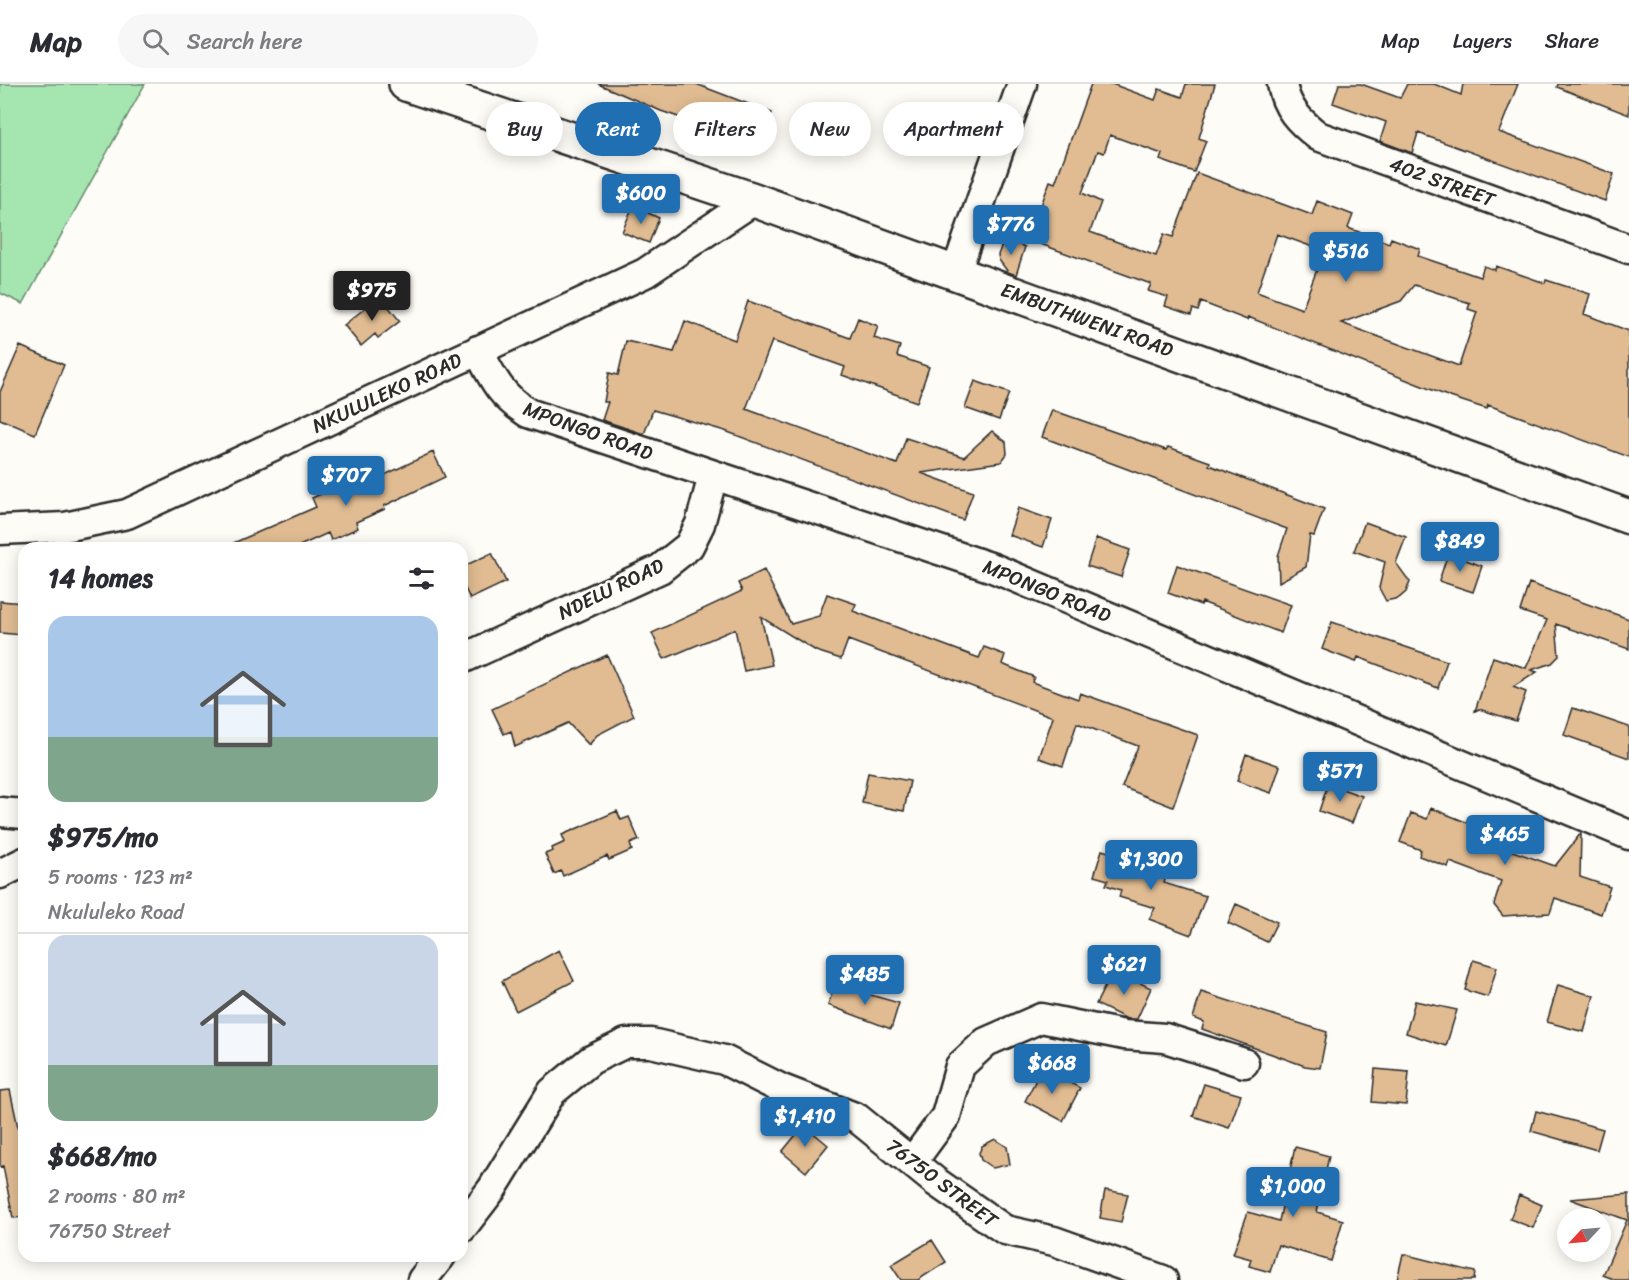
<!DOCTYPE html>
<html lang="en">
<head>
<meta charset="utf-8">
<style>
  :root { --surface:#fff; --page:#f7f7f7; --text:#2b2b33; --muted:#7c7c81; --line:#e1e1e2; --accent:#1f6fb2 }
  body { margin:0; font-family:Sriracha,sans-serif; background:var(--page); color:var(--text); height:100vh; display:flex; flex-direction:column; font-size:22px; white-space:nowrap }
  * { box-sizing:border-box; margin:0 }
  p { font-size:20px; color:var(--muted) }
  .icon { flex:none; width:33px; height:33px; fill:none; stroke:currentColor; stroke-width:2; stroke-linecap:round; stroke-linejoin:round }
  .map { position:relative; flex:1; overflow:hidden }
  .details { position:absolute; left:18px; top:458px; width:450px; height:720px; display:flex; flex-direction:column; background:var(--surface); border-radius:18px; box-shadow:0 3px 15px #0003 }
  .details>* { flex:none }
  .top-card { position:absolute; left:486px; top:18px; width:570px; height:54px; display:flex; gap:12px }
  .needle { width:39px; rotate:244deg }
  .fabs { position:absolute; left:1557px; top:1124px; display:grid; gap:12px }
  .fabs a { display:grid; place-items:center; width:54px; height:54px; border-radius:50%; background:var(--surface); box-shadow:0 3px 15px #0003; font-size:30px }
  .price { position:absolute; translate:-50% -51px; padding:0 14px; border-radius:6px; background:var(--accent); color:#fff; font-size:20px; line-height:39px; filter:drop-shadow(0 2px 3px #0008) }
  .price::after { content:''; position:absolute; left:50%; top:36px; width:18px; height:14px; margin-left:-9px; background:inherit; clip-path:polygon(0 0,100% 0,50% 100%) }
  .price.on { background:#222; color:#fff }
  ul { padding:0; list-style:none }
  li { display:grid; align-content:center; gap:12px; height:318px; padding:0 30px }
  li+li { border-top:2px solid var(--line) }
  li span { display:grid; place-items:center; height:186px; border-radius:18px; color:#555 }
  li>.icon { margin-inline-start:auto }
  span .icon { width:108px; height:108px; fill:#fffc; stroke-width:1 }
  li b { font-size:26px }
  h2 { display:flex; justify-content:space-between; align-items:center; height:72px; padding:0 30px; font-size:26px }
  .tag { padding:0 21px; border-radius:27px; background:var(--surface); box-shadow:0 3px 15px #0003; font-size:21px; line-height:54px }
  .tag.on { background:var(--accent); color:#fff }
  header { display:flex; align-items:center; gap:36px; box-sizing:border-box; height:84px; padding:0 30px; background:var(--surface); border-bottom:2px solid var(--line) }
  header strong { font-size:28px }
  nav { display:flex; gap:33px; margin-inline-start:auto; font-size:21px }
  .search { width:420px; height:54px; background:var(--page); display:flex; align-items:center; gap:15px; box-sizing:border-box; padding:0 21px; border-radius:33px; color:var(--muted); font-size:22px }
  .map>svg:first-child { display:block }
  .garden { fill:#a5e6b0; stroke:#68886e; stroke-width:1.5 }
  .building { fill:#e1bc92; stroke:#2b2b2b; stroke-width:1.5; fill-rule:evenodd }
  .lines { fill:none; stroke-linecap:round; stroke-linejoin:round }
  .minor-casing { stroke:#2b2b2b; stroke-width:33 }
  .tertiary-casing { stroke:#2b2b2b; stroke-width:38 }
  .minor { stroke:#fdfcf7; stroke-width:28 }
  .tertiary { stroke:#fdfcf7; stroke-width:33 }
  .labels { text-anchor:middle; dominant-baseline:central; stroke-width:5; stroke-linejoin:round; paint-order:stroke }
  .street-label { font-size:20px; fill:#2b2b2b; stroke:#fdfcf7 }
</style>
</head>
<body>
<header>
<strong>Map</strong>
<div class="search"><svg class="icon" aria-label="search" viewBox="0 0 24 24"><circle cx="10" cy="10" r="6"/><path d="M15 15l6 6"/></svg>Search here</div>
<nav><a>Map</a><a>Layers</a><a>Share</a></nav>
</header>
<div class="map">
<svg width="1629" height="1196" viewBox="0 0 1629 1196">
  <rect width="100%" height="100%" fill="#fdfcf7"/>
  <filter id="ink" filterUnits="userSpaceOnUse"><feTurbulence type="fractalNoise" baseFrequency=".0167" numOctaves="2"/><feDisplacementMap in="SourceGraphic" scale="12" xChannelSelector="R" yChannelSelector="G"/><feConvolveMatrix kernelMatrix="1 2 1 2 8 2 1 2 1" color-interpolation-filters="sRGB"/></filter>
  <g filter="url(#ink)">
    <path class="garden" d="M0 0H145L23 220 0 209Z"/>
    <path class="building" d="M598 0H696L772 29 759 61 661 27Z
      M1091 0H1112L1155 16 1159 5 1182 13 1186 0H1215L1199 54 1206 57 1194 88 1160 76 1162 70 1110 51 1104 69 1098 67 1082 109 1101 118 1090 148 1156 172 1164 150 1173 153 1197 89 1312 131 1317 117 1353 131 1348 144 1389 159 1391 154 1420 165 1418 172 1480 193 1484 182 1495 186 1496 182 1545 199 1546 196 1590 210 1584 230 1629 247V373L1488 321 1487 325 1450 313 1248 233 1247 236 1201 218 1198 227 1193 225 1191 231 1165 222 1168 213 1148 207 1151 200 1021 153 1032 122 1040 124 1050 97 1055 99ZM1277 150 1324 167 1302 225 1257 208ZM1414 201 1470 219 1468 225 1477 228 1459 282 1341 239 1401 217Z
      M1339 0H1361L1400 14 1407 0H1434L1461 11 1463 0H1518L1499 48 1614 90 1605 117 1418 49 1412 69 1380 57 1386 38 1333 19Z
      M1558 0H1629V31L1557 3Z
      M633 122 659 134 649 159 622 148Z
      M1004 155 1025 163 1016 191 1008 188 999 176 998 171Z
      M380 212 400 237 378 254 375 250 361 262 344 241Z
      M748 217 850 254 858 234 878 242 874 254 900 262 897 272 929 283 917 318 842 291 845 283 772 257 746 325 897 380 906 354 964 373 992 347 1006 358 1007 370 1001 378 921 389 973 408 963 436 725 347 653 326 644 350 602 336 608 318H604L609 289 618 291 626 257 674 268 685 237 735 256Z
      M20 262 64 281 35 350 0 335V308Z
      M975 297 1009 309 999 336 965 324Z
      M1052 326 1166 366 1168 363 1210 378 1209 381 1324 425 1314 452 1310 451 1306 483 1279 498 1278 472 1287 445 1042 353Z
      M433 368 445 393 384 422 385 425 356 438 358 444 331 456 328 449 295 464H222L316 423 312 414 348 398 349 402 370 392 372 397Z
      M1018 424 1052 436 1043 463 1009 451Z
      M1365 438 1406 453 1396 479 1410 498 1406 508 1399 514 1386 517 1379 504 1385 478 1354 467Z
      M1096 454 1130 466 1121 493 1087 482Z
      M492 469 506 498 470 515 462 498V483Z
      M1448 469 1482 482 1473 508 1439 497Z
      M1177 481 1291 521 1281 549 1202 518 1201 521 1168 509Z
      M764 486 791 540 819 532 827 510 856 520 853 527 979 574 984 563 1005 571 1002 580 1034 593 1032 598 1078 615 1080 609 1198 651 1173 723 1122 703 1138 662 1077 639 1063 682 1039 674 1053 633 848 556 841 575 816 567 761 533 772 581 744 587 735 545 664 575 652 549 742 507 738 499Z
      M1529 499 1629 535V565L1556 540 1559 572 1552 579 1531 586 1537 588 1513 603 1526 608 1516 637 1479 625 1475 627 1493 573 1526 584 1547 536 1520 527Z
      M0 517 24 519V551L0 549Z
      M1332 538 1447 577 1438 604 1358 573 1356 578 1322 565Z
      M607 571 634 632 597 651 589 661 568 639 515 663 511 647 504 650 492 625Z
      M1573 624 1629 643V674L1564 651Z
      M1246 670 1280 682 1271 709 1237 697Z
      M868 689 910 697 904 727 862 719Z
      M1328 700 1362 712 1352 739 1319 727Z
      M1431 724 1493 749 1490 759 1555 782 1581 749 1580 793 1610 803 1601 830 1555 814 1550 829 1503 832 1494 821 1501 797 1450 778 1448 783 1419 772 1421 766 1400 758 1411 729 1427 735Z
      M617 727 621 736 629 733 639 756 630 760 632 766 609 776 607 772 563 792 561 787 554 790 545 770 553 767 552 764 565 758 562 751Z
      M1102 766 1168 786 1164 799 1206 812 1191 851 1149 835 1155 824 1119 813 1121 806 1106 801 1108 796 1094 792Z
      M1236 820 1277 838 1267 858 1228 839Z
      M559 866 574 897 516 927 502 897Z
      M1473 876 1497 883 1488 913 1465 906Z
      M1113 886 1151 904 1137 935H1127L1096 920Z
      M835 901 899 919 891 945 828 921Z
      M1558 901 1594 912 1584 948 1547 938Z
      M1201 908 1327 948 1320 984 1305 982 1202 945 1204 938 1193 934Z
      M1415 917 1457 926 1446 962 1406 949Z
      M1042 984 1080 1004 1063 1037 1025 1017Z
      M1375 985 1409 988 1406 1021 1372 1018Z
      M1204 1000 1241 1011 1229 1044 1193 1032Z
      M10 1006 24 1071V1133L13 1134 3 1082 0 1083V1007Z
      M1536 1027 1603 1045 1597 1066 1531 1047Z
      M804 1041 828 1061 806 1088 782 1068Z
      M995 1055 1007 1063 1010 1080 993 1084 981 1076 979 1069 982 1062Z
      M1295 1063 1329 1072 1317 1128 1343 1136 1331 1177 1278 1161 1270 1188 1249 1182 1251 1175 1233 1170 1248 1128 1279 1137Z
      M1105 1106 1128 1110 1121 1138 1100 1134Z
      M1629 1110V1196H1616L1603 1191 1627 1136 1570 1115Z
      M1519 1111 1542 1121 1533 1144 1510 1135Z
      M932 1156 946 1178 918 1196H901L891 1181Z
      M1403 1170 1475 1188 1474 1196H1397Z"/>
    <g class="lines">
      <defs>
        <path id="minor" d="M1282 0C1286 24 1299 37 1318 52L1629 165
          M956 188 1022 0
          M478 266C493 295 500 311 528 329L993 484 1629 751
          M0 446 65 443 127 430 645 189 754 116
          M462 575 660 485 689 462 700 440 713 392
          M0 728 24 730
          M0 790 24 778
          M913 1077 946 1032 960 982 986 958 1041 934 1124 951 1165 954 1244 979
          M462 1144 492 1105 552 1008 591 976 626 959H651L724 976 782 1005 857 1034 936 1098 1005 1146 1054 1157 1163 1196
          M422 1196 441 1172"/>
        <path id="tertiary" d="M406 0 754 116 1629 433"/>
      </defs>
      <use href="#minor" class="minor-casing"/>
      <use href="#tertiary" class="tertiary-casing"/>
      <use href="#minor" class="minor"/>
      <use href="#tertiary" class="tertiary"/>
    </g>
  </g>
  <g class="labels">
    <g class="street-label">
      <text transform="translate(1442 98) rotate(20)">402 STREET</text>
      <text transform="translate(1087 236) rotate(20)">EMBUTHWENI ROAD</text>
      <text transform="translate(387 309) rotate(-25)">NKULULEKO ROAD</text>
      <text transform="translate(588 347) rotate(20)">MPONGO ROAD</text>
      <text transform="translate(611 505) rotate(-26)">NDELU ROAD</text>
      <text transform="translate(1047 507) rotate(22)">MPONGO ROAD</text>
      <text transform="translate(942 1099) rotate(37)">76750 STREET</text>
    </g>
  </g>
</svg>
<div class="fabs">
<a><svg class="needle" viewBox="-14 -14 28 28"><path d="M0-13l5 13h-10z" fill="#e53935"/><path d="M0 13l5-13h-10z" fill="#7c7c81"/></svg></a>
</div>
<b class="price" style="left:641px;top:141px">$600</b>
<b class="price" style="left:1011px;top:172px">$776</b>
<b class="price" style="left:1346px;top:199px">$516</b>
<b class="price on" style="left:372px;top:238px">$975</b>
<b class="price" style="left:346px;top:423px">$707</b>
<b class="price" style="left:1460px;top:489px">$849</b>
<b class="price" style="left:1340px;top:719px">$571</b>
<b class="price" style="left:1505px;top:782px">$465</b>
<b class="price" style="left:1151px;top:807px">$1,300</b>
<b class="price" style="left:1124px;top:912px">$621</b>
<b class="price" style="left:865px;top:922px">$485</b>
<b class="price" style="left:1052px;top:1011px">$668</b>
<b class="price" style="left:805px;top:1064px">$1,410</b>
<b class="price" style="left:1293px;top:1134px">$1,000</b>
<div class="top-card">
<a class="tag">Buy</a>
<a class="tag on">Rent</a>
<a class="tag">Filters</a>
<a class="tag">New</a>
<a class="tag">Apartment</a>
</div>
<section class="details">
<h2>14 homes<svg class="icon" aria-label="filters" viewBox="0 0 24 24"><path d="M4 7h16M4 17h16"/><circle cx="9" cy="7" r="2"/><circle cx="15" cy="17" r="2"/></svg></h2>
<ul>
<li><span style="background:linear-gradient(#a9c7e8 65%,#7fa58c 0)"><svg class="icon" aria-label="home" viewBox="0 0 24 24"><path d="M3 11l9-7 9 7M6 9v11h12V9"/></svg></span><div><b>$975/mo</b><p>5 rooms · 123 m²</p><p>Nkululeko Road</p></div></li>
<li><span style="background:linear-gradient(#c9d6e8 70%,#7fa58c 0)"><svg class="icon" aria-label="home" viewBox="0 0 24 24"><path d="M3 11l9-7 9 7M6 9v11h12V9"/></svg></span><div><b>$668/mo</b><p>2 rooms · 80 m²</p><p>76750 Street</p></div></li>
</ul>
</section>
</div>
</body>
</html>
